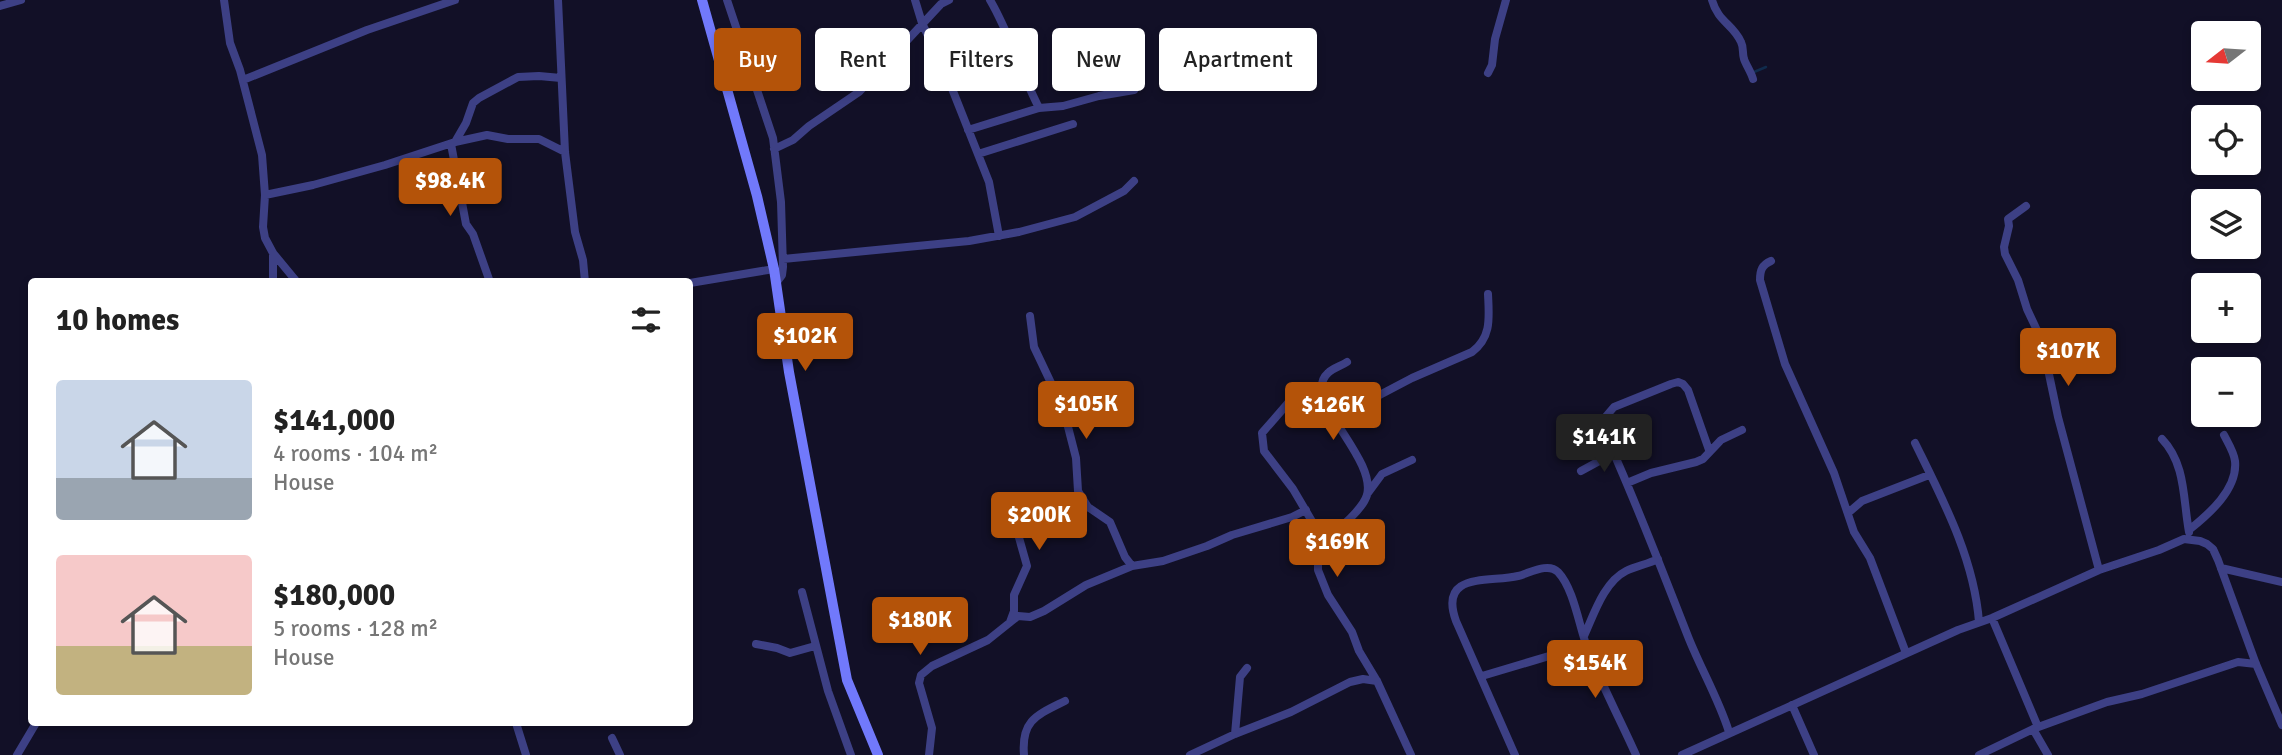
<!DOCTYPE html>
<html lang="en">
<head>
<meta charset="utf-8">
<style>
  :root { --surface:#fff; --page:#f2f2f2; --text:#222; --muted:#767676; --accent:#b45309 }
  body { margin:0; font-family:Signika,sans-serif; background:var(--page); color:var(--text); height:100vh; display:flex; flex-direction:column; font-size:26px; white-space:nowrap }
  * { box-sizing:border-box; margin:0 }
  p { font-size:23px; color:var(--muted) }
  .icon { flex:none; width:38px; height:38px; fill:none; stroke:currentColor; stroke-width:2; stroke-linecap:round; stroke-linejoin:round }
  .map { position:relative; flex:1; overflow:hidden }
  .panel { position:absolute; left:28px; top:278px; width:665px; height:448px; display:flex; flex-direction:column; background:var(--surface); border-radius:7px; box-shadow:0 4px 10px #0003 }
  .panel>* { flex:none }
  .guide { position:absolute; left:714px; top:28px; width:665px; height:63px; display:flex; gap:14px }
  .needle { width:46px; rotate:253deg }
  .fabs { position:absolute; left:2191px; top:21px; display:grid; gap:14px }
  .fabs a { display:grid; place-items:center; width:70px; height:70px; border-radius:7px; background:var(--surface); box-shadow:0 4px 10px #0003; font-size:35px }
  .price { position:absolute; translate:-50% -60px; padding:0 16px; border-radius:7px; background:var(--accent); color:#fff; font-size:23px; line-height:46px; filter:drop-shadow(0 2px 4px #0008) }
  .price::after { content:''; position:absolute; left:50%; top:42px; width:21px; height:16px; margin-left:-10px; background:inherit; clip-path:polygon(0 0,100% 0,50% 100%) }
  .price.active { background:#222; color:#fff }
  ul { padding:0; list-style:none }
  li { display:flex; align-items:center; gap:21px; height:175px; padding:0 28px }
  li span { display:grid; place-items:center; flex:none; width:196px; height:140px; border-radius:7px; color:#555 }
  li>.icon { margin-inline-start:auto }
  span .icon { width:84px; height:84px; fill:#fffc; stroke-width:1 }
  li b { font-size:30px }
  h2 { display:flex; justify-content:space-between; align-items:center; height:84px; padding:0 28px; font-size:30px }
  .pill { padding:0 24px; border-radius:7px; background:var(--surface); box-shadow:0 4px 10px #0003; font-size:24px; line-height:63px }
  .pill.active { background:var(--accent); color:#fff }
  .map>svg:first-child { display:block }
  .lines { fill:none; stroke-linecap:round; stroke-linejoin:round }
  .stream { stroke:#102b4c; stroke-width:2.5 }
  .minor { stroke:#3d4085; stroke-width:8 }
  .secondary { stroke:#7179fb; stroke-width:10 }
</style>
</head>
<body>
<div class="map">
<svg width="2282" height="755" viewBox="0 0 2282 755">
  <rect width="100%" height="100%" fill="#121027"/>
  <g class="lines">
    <path class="stream" d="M1754 72 1766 67"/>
    <path class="minor" d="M224 0 230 43 240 70 262 155 265 195 263 227 265 238 273 253 297 282
      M558 0 565 152 575 232 583 260 585 282
      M727 0 773 138 781 202 783 267 782 275 776 283
      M915 0 922 23 949 81 989 182 999 236
      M990 0C1010 34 1021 73 1039 108
      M1712 0C1718 22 1733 24 1741 42 1744 48 1742 52 1744 59 1746 65 1751 72 1753 79
      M0 6 21 0
      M1488 73 1492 65 1495 39 1506 0
      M243 80 367 30 455 0
      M968 130 1039 108 1063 106 1099 96 1134 90
      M455 142 466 123 473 103 479 98 518 77 539 76 561 78
      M451 144 466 224 473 234 490 282
      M774 149 793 140 809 126 859 92 941 4 949 0
      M978 154 1073 124
      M265 195 313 185 385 165 455 142 487 135 508 139H539L565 152
      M2026 206 2008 219 2009 226 2004 247 2005 254 2018 280 2027 309 2042 341 2058 417 2099 570
      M273 253V282
      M783 259 969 241 1019 232 1075 217 1124 191 1134 181
      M1771 261C1762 265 1760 270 1760 280L1785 364 1834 473 1854 532 1870 558 1906 653
      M690 283 774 269
      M1030 316 1034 347 1061 404 1066 419 1076 458 1078 491 1088 507 1110 522 1125 557 1132 566
      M1289 402 1262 433 1264 451 1293 489 1313 523 1318 546V570L1328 595 1352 632 1359 651 1377 681 1411 755
      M1334 419 1412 378 1472 352C1492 337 1489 317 1488 294
      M2162 439C2186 464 2183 500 2189 532
      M1915 443C1943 500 1974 558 1979 622
      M1709 450 1688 390 1683 384 1678 382 1671 384 1614 407 1602 421V427C1634 496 1661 568 1689 639 1702 671 1719 700 1729 732
      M1581 471 1614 453
      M1627 483 1651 473 1696 462 1703 459 1721 440 1742 430
      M1368 493 1382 474 1412 460
      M1848 513 1862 501 1929 475
      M2189 530C2209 514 2238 489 2235 461 2234 452 2228 443 2224 435
      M1318 546C1332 534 1362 512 1367 495 1377 457 1300 398 1328 373 1333 368 1341 366 1347 362
      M2221 568 2282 582
      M802 592 828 691 851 755
      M1992 618 2038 727
      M1010 622 1014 611V595L1027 566 1018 534 1021 524 1032 519 1043 518 1088 507
      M1584 636C1594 614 1604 582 1626 571 1636 566 1648 564 1658 559
      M756 644 777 648 790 653 815 646
      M1482 676 1586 645
      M1792 705 1814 755
      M516 723 526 755
      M2033 729 2048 755
      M1235 734 1240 677 1247 668
      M612 738 620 755
      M17 755 36 723
      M929 755 932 728 919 683 921 675 932 666 988 640 1018 616 1030 617 1044 611 1086 585 1132 566 1163 561 1207 546 1232 535 1292 517 1306 510
      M1024 755C1021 720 1037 715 1065 701
      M1190 755 1235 734 1291 712 1350 682 1363 679 1377 681
      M1515 755 1456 621C1438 571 1490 583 1518 576 1530 573 1548 562 1558 572 1574 589 1579 626 1587 647 1601 684 1620 719 1636 755
      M1682 755 1958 630 1992 618 2099 570 2159 550 2184 539 2200 541 2207 544 2213 549 2218 560 2256 664 2282 725
      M1979 755 2033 729 2107 702 2142 694 2238 662 2256 664"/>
    <path class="secondary" d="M702 0 757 196 774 269 789 372 847 680 878 755"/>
  </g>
</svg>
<div class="fabs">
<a><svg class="needle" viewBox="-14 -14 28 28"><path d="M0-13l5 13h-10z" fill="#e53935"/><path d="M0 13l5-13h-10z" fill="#767676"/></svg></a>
<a><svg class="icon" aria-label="locate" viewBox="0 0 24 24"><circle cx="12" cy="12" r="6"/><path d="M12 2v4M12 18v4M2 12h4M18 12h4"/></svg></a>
<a><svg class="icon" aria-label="layers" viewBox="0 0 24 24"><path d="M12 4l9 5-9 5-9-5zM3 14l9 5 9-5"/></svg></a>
<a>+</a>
<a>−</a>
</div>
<b class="price" style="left:450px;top:218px">$98.4K</b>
<b class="price" style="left:805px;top:373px">$102K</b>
<b class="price" style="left:2068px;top:388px">$107K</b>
<b class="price" style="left:1086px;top:441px">$105K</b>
<b class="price" style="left:1333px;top:442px">$126K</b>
<b class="price active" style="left:1604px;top:474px">$141K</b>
<b class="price" style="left:1039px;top:552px">$200K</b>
<b class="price" style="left:1337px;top:579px">$169K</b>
<b class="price" style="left:920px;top:657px">$180K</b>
<b class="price" style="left:1595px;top:700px">$154K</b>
<div class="guide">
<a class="pill active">Buy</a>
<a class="pill">Rent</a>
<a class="pill">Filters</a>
<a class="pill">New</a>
<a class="pill">Apartment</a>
</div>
<section class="panel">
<h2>10 homes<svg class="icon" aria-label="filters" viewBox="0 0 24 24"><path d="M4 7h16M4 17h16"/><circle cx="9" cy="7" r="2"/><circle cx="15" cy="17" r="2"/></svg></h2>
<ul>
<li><span style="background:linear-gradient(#c9d6e8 70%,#9aa5b1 0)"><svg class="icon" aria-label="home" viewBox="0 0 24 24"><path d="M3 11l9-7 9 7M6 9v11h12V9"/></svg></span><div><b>$141,000</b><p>4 rooms · 104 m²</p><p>House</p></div></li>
<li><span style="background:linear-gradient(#f6c9c9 65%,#c2b280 0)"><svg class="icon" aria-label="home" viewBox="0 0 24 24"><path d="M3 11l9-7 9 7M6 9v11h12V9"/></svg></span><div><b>$180,000</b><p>5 rooms · 128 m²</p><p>House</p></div></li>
</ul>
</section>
</div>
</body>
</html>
